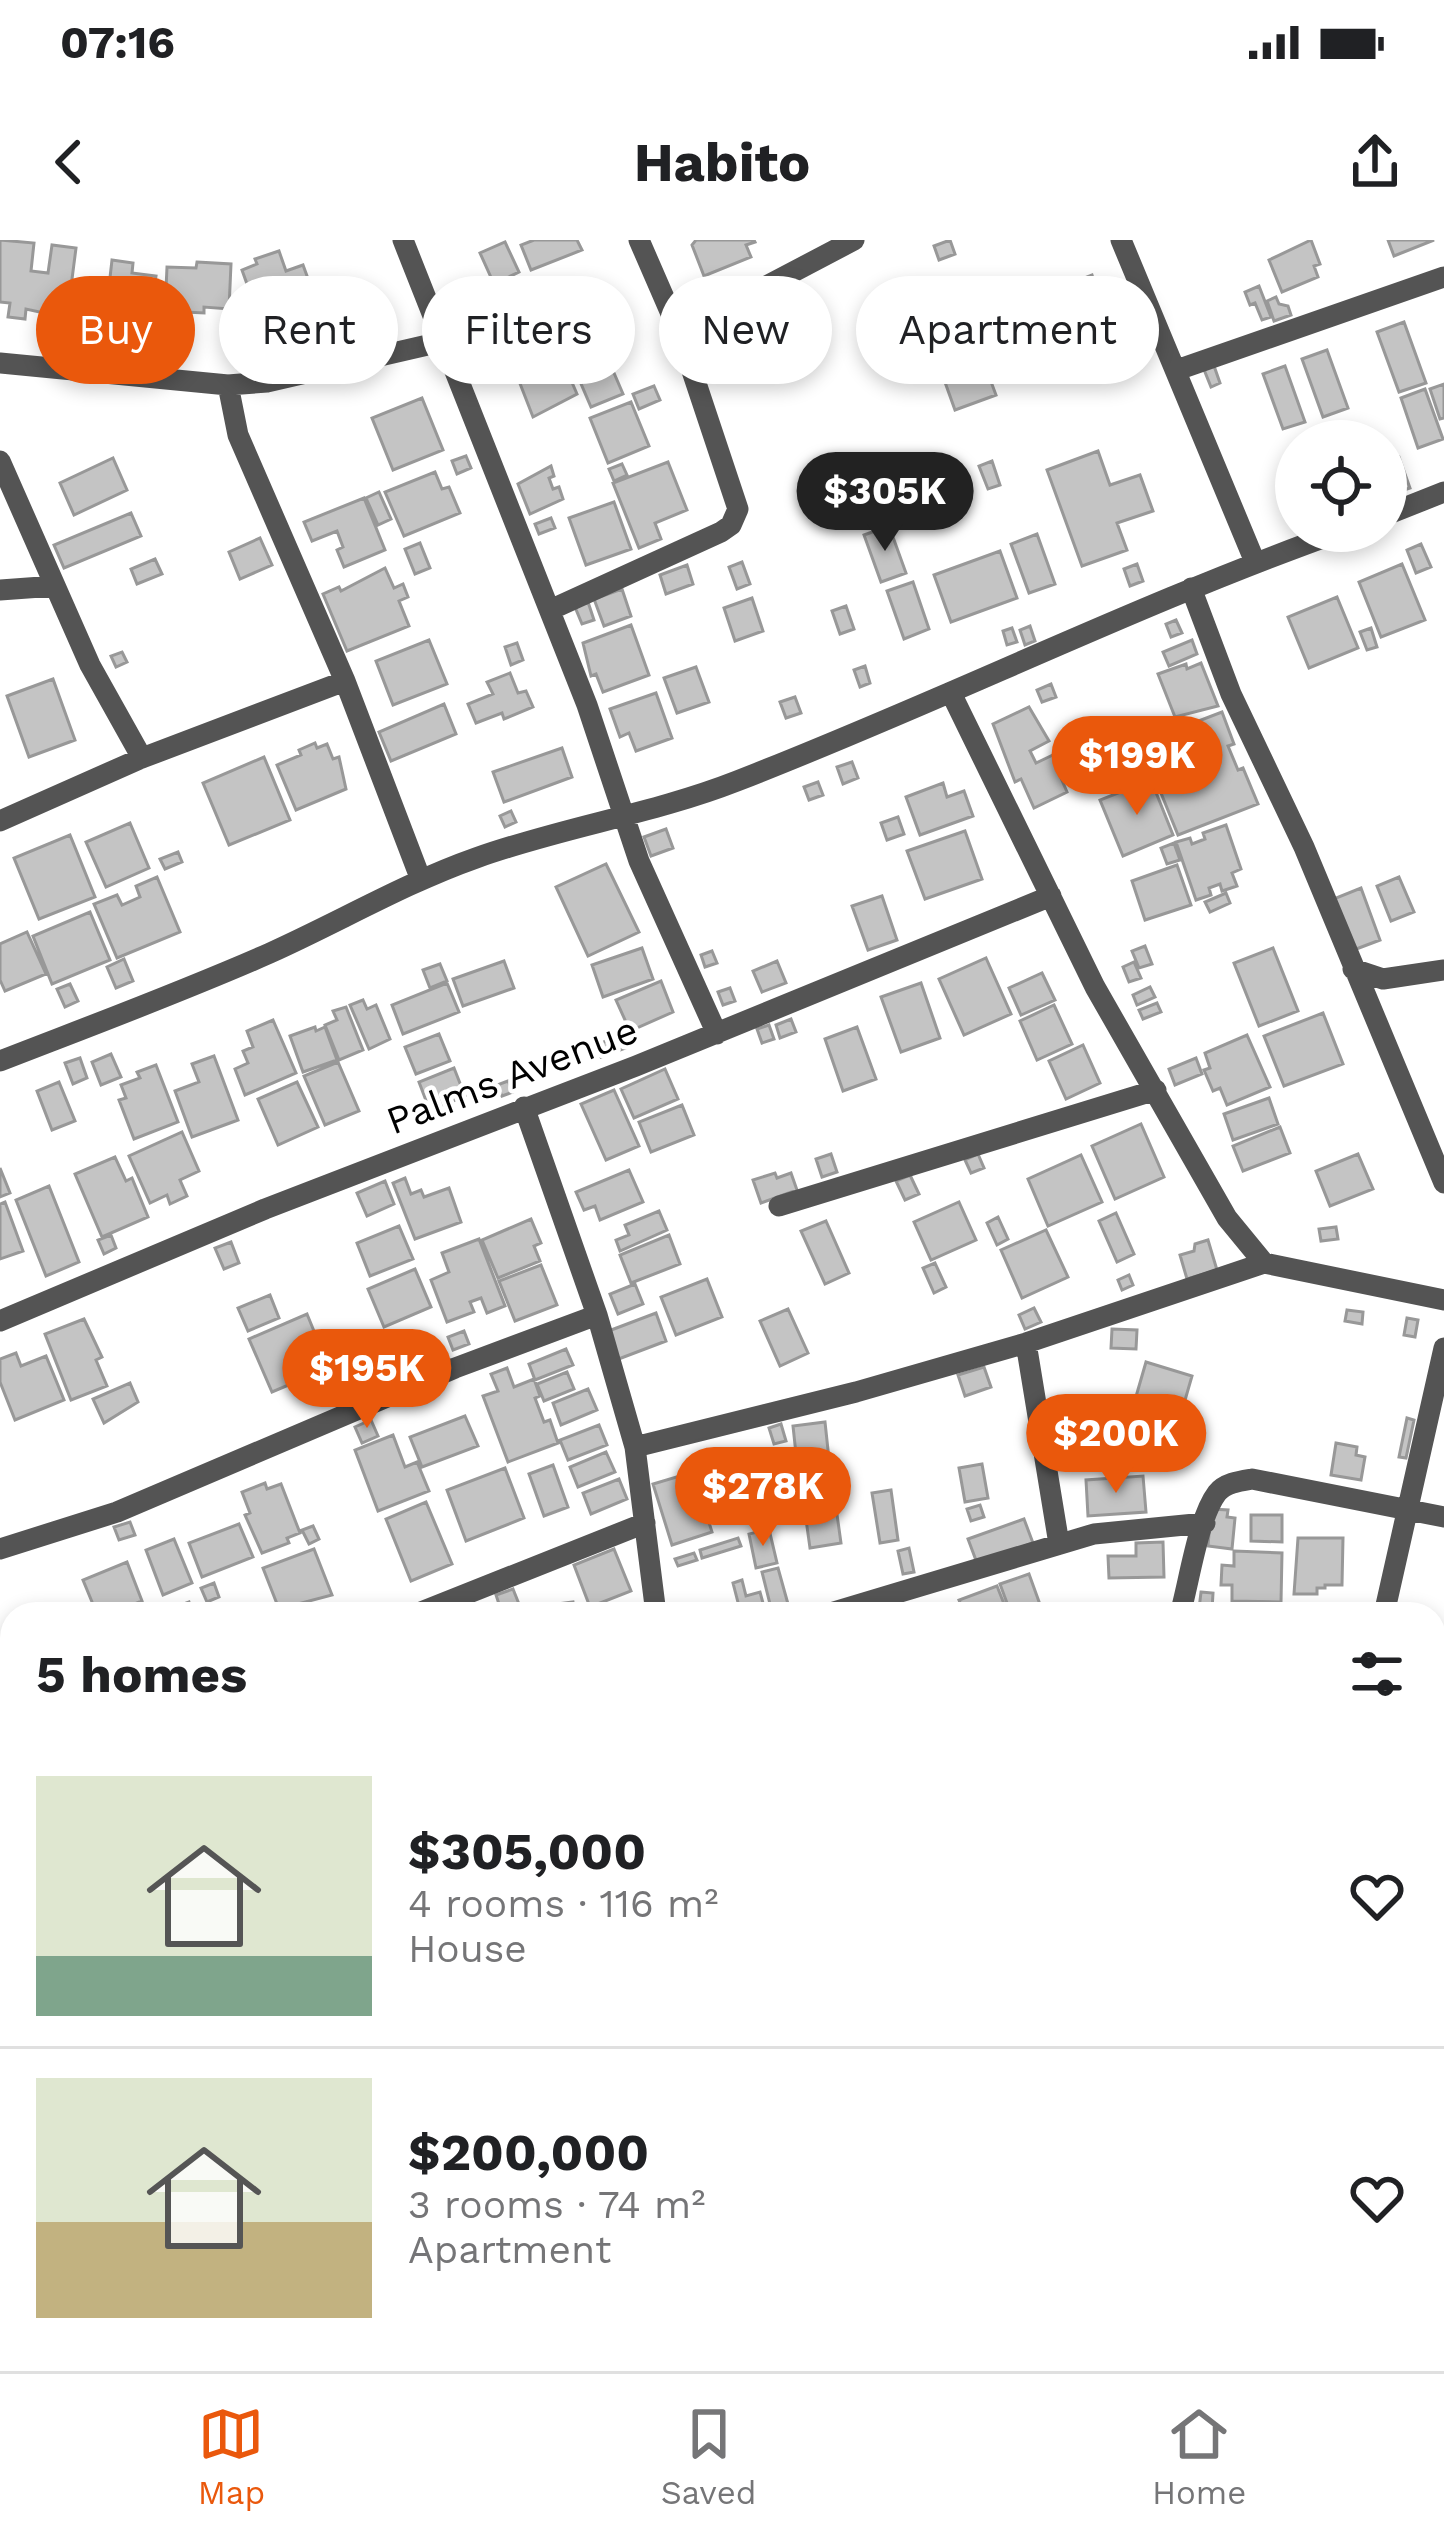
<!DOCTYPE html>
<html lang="en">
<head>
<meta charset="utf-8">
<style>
  :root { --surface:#fff; --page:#f6f6f6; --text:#202124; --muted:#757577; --line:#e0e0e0; --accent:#ea580c }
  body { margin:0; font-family:"Work Sans",sans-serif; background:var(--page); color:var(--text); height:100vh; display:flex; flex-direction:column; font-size:45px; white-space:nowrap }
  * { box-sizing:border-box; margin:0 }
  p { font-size:39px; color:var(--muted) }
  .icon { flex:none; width:66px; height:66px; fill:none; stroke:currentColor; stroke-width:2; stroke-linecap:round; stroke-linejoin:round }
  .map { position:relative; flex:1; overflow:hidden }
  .panel { position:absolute; left:0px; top:1362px; width:1446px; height:771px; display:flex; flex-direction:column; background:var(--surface); border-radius:36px 36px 0 0; box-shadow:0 6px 18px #0003 }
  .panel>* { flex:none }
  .banner { position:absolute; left:36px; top:36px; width:1374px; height:108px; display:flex; gap:24px }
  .buttons { position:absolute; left:1275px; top:180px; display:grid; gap:24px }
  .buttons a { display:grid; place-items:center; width:132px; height:132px; border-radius:50%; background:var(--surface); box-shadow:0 6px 18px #0003; font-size:60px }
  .price { position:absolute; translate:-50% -102px; padding:0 27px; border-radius:42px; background:var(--accent); color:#fff; font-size:39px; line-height:78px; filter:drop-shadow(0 3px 6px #0008) }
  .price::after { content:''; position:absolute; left:50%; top:72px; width:36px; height:27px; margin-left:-18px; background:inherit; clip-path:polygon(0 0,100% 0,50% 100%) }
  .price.active { background:#222; color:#fff }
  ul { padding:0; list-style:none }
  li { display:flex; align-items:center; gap:36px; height:300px; padding:0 36px }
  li+li { border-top:3px solid var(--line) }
  li span { display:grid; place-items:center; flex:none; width:336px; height:240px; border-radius:0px; color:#555 }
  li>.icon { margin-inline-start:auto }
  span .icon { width:144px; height:144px; fill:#fffc; stroke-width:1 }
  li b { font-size:51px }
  h2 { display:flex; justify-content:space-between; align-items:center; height:144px; padding:0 36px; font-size:51px }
  .chip { padding:0 42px; border-radius:54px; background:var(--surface); box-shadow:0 6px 18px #0003; font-size:42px; line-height:108px }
  .chip.active { background:var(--accent); color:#fff }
  .status { display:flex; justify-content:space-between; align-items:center; height:84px; padding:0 60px; background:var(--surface); direction:ltr }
  .status svg { height:33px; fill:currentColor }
  header { display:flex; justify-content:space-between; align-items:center; height:156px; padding:0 36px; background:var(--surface); font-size:54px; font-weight:700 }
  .menu { display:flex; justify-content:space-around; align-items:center; height:168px; border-top:3px solid var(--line); background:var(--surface); font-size:33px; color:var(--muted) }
  .menu a { display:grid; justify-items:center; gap:6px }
  .menu .active { color:var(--accent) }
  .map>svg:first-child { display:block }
  .building { fill:#c4c4c4; stroke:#989898; stroke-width:3 }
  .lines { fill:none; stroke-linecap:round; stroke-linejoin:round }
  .minor { stroke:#545454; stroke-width:21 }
  .labels { text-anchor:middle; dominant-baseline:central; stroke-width:9; stroke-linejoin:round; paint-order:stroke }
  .street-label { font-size:39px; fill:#000; stroke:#fff }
</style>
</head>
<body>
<div class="status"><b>07:16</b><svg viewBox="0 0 49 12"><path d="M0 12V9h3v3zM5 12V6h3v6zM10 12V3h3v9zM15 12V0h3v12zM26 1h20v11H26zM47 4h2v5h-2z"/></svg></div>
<header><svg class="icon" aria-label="back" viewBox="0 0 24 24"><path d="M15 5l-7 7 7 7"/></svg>Habito<svg class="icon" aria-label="share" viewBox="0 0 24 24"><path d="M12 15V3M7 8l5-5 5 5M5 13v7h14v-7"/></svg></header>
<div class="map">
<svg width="1444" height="2131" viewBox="0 0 1444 2131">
  <rect width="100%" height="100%" fill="#fff"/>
  <path class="building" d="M0 0 34 3 31 31 48 33 52 5 76 8 67 78 26 69 25 79 8 77 10 63 0 62Z
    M534 0H577L582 10 531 30 521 5Z
    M696 0H754L755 2 746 5 751 17 704 36 692 5Z
    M950 0 955 14 939 20 934 6Z
    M1311 0 1320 24 1314 26 1318 37 1282 52 1269 20Z
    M1388 0H1434L1394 16Z
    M505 2 519 32 494 44 480 13Z
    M279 11 286 31 303 25 322 77 266 97 242 30 257 24 255 19Z
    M112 20 133 23 132 33 156 36 150 76 124 72 126 58 108 55Z
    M197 22 231 24 229 69 204 67V73L165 71 167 27 196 28Z
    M1092 35 1098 55 1086 59 1079 40Z
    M521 41 525 50 504 59 500 49Z
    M1259 46 1271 77 1262 80 1255 63 1250 65 1245 52Z
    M535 48 555 100 530 110 509 58Z
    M1276 57 1279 64 1288 66 1291 75 1274 81 1267 61Z
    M1047 70 1063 116 1009 135 993 89Z
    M1126 71 1134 93 1120 98 1112 76Z
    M987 79 995 102 984 106 976 84Z
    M714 82 728 118 709 126 694 90Z
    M1404 82 1426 143 1399 152 1377 92Z
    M973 91 983 120 972 124 976 135 987 131 996 155 955 170 937 120 946 116 941 102Z
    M592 93 600 113 568 126 560 105 570 102 573 111 578 109 574 100Z
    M936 99 942 117 932 120 926 102Z
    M558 110 577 154 533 177 514 128Z
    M1327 110 1348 168 1323 177 1302 119Z
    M608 119 623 154 591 167 576 132Z
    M1213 123 1220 143 1211 147 1203 127Z
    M1285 126 1305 182 1283 189 1263 134Z
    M1444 144V178L1440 179 1430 149Z
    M654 146 660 160 639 169 633 154Z
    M1425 149 1443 199 1418 208 1401 158Z
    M422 158 443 210 393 230 372 178Z
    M631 162 649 206 608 223 590 178Z
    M1098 211 1110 245 1140 235 1153 271 1117 283 1127 310 1082 326 1047 230Z
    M466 216 471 228 457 234 452 221Z
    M1399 217 1410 248 1386 256V221Z
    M113 218 127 250 74 275 60 243Z
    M992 221 1000 245 988 249 979 226Z
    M668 222 687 270 655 283 661 299 639 308 613 243Z
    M622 224 627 235 614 241 609 229Z
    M551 226 554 236 549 238 553 249 559 247 563 259 530 274 518 244Z
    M435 232 442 249 449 247 460 273 404 296 385 252Z
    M379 252 391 279 378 285 366 258Z
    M364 258 385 310 344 327 337 310 343 307 337 291 312 301 304 282Z
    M614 262 631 309 586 325 569 278Z
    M131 273 141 296 64 328 54 305Z
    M551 278 555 288 539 294 535 284Z
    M889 286 906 333 881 342 864 295Z
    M1037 294 1055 344 1029 353 1011 304Z
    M260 298 272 325 240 339 229 312Z
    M420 303 430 328 415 334 405 309Z
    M1421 304 1431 327 1416 333 1407 310Z
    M1000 311 1017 358 951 382 934 335Z
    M155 319 162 334 137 344 131 329Z
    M742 322 750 344 737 349 729 327Z
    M1137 324 1143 341 1130 346 1124 329Z
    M1402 324 1425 380 1381 397 1359 342Z
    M687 325 693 344 666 354 660 335Z
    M385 328 394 348 403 344 408 357 399 361 409 386 347 411 323 354 339 347 341 351Z
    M913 342 929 389 904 399 887 351Z
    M622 349 631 376 604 386 594 359Z
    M1337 357 1358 408 1309 428 1288 377Z
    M752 358 763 391 735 401 724 368Z
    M588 362 594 380 582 384 575 367Z
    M846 366 854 389 840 394 832 371Z
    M1176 380 1182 393 1171 397 1166 384Z
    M631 385 649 435 603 452 596 434 591 436 583 403Z
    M1030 386 1035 401 1025 405 1020 390Z
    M1012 388 1017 402 1007 405 1003 391Z
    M1371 388 1377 407 1367 410 1360 392Z
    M429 400 447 444 393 465 376 421Z
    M1192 400 1197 414 1169 426 1163 412Z
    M517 403 523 420 511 425 505 407Z
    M122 412 127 422 116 427 111 416Z
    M1201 423 1218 466 1175 477 1158 434 1186 424 1187 429Z
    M865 426 870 443 860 447 854 430Z
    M696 427 709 462 677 473 664 438Z
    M510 433 518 453 526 451 533 467 504 479 502 473 476 483 468 464 493 454 487 442Z
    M53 439 75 500 29 517 7 456Z
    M1051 444 1056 457 1042 462 1037 450Z
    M656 453 672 498 636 511 629 493 620 497 610 469Z
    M795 457 801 473 786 478 780 462Z
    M444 464 456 494 391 521 379 492Z
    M1029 467 1049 501 1030 511 1036 523 1055 514 1065 536 1061 538 1067 552 1034 568 1021 539 1015 542 993 484Z
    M1222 472 1234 504 1228 506 1238 530 1243 528 1258 564 1178 595 1161 553 1178 546 1159 496Z
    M1124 495 1127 502 1138 498 1144 513 1122 522 1113 500Z
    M315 503 317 508 327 504 333 519 339 517 346 549 296 570 277 525 301 515 299 510Z
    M562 508 572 537 504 562 493 532Z
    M264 517 290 580 229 605 203 543Z
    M852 522 858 538 843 544 837 527Z
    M1151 540 1173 595 1123 616 1100 560Z
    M818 542 823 555 809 560 804 547Z
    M943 543 947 557 964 551 973 576 920 595 906 557Z
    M511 571 516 582 505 587 500 576Z
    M898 577 904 594 887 600 881 583Z
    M130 583 149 628 106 647 86 602Z
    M1226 585 1241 629 1232 633 1237 646 1222 651 1220 644 1209 648 1211 655 1196 660 1176 602 1190 598 1192 604 1205 599 1203 593Z
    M666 589 673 608 651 616 644 597Z
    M965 591 982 639 925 659 907 611Z
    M70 595 95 657 39 679 14 618Z
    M1174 603 1180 620 1167 624 1161 608Z
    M178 612 182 622 165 629 160 619Z
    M606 624 639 692 588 716 556 647Z
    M1177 625 1191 665 1145 680 1132 641Z
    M157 637 180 692 117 718 94 664 117 655 122 665 140 657 136 646Z
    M1399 637 1414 672 1391 681 1377 646Z
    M1361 648 1380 700 1351 711 1331 660Z
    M1226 653 1230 663 1210 672 1205 662Z
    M882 656 897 700 868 710 852 666Z
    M90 672 110 720 52 744 33 696Z
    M27 692 46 734 5 751 0 740V704Z
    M1145 706 1152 724 1139 728 1132 711Z
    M642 708 653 739 603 757 592 725Z
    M1273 708 1298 771 1259 786 1234 723Z
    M712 711 717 723 705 727 701 715Z
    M986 718 1011 774 964 795 939 739Z
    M124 719 133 741 116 748 107 727Z
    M504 721 514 748 463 766 453 739Z
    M777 721 786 743 762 752 753 731Z
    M1134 722 1141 738 1129 742 1123 727Z
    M440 724 447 741 430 748 423 730Z
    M1042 733 1055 760 1021 775 1009 748Z
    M661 741 673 772 630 791 616 760Z
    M447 743 459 772 403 794 392 765Z
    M921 743 940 798 901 812 881 757Z
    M70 744 78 761 65 767 57 749Z
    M1150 747 1155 757 1137 765 1133 755Z
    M730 748 735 761 723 765 718 752Z
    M363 760 367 769 376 765 390 799 369 809 350 765Z
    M1157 763 1161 772 1143 779 1139 770Z
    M1054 765 1072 804 1037 820 1020 781Z
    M346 767 363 810 339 820 325 785 337 780 333 771Z
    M1323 773 1343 824 1284 846 1264 796Z
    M791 779 796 792 780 798 776 785Z
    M273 780 296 833 245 855 235 829 248 823 243 811 253 807 247 791Z
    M769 785 774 799 762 803 757 789Z
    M315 787 316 791 325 787 337 820 303 832 290 796Z
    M857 787 876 839 843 851 825 799Z
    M439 794 450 821 416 834 405 807Z
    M623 794 628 807 601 817 596 805Z
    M1247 795 1270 847 1227 865 1220 848 1213 851 1204 830 1210 828 1205 813Z
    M1083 805 1100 843 1066 859 1049 821Z
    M111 814 121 837 101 845 92 822Z
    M214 816 238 880 192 897 175 851 199 842 192 824Z
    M80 818 87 838 73 844 65 823Z
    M1196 818 1202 834 1175 845 1169 829Z
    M338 822 359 871 325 885 304 836Z
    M156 825 178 882 134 899 119 860 126 858 121 845 140 838 137 832Z
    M454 828 465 856 430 871 419 842Z
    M665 829 678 859 634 878 621 849Z
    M508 841 513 852 502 856 497 845Z
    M59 842 75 881 52 890 37 851Z
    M297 842 318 887 278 905 258 859Z
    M614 850 639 906 606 920 581 864Z
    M1269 858 1278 884 1233 900 1224 874Z
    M682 865 694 895 651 912 639 882Z
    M1141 884 1164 937 1115 959 1092 906Z
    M1280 887 1290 913 1243 931 1233 906Z
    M182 892 199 931 180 940 187 956 170 964 167 955 150 963 129 916Z
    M831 914 837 932 822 937 816 919Z
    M978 914 984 928 971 933 965 920Z
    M1358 914 1373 949 1330 966 1316 931Z
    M1081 915 1102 962 1048 986 1028 939Z
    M115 917 126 941 132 938 148 977 102 997 75 934Z
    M0 928 10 953 0 957Z
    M629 930 643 962 600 980 595 966 584 970 576 952Z
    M775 933 777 938 791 933 797 950 761 963 753 940Z
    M910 935 919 954 905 960 896 941Z
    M405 938 411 954 421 950 424 957 449 948 461 982 415 999 393 943Z
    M385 941 394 964 367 976 357 953Z
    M49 946 79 1022 46 1036 16 960Z
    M5 962 23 1011 0 1019V964Z
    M959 962 976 1000 931 1020 914 982Z
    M659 971 667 990 620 1011 616 1000 629 995 625 985Z
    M1116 973 1134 1014 1117 1022 1099 981Z
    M998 977 1008 999 997 1005 987 983Z
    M531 979 541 1003 534 1006 540 1021 498 1038 482 1000Z
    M826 981 849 1033 825 1044 801 991Z
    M399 986 413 1019 370 1036 357 1003Z
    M1336 987 1338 999 1321 1001 1319 989Z
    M1046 990 1068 1037 1022 1058 1001 1010Z
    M111 995 116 1008 104 1014 98 1000Z
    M669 995 680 1024 631 1043 620 1015Z
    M479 999 505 1066 487 1073 481 1058 470 1062 474 1072 447 1082 431 1040 449 1032 442 1013Z
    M1208 1000 1217 1030 1187 1039 1180 1015 1194 1011 1195 1004Z
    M231 1002 239 1023 224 1029 215 1008Z
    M935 1023 946 1047 934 1053 923 1028Z
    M541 1025 557 1065 515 1081 499 1041Z
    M415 1029 431 1067 384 1087 368 1049Z
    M1129 1035 1133 1045 1122 1050 1118 1040Z
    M707 1039 722 1077 676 1095 661 1057Z
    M635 1044 643 1064 618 1074 610 1054Z
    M270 1055 279 1078 248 1091 238 1068Z
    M1034 1068 1041 1082 1025 1089 1019 1075Z
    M788 1069 808 1113 780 1126 760 1081Z
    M1347 1070 1363 1072 1362 1084 1345 1081Z
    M656 1073 666 1101 616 1120 606 1092Z
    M307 1074 329 1128 272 1152 249 1099Z
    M1407 1078 1418 1080 1415 1097 1404 1095Z
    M84 1079 102 1117 96 1120 107 1146 71 1160 45 1094Z
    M1112 1089 1137 1090 1136 1109 1111 1108Z
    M464 1091 469 1104 453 1110 448 1097Z
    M566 1109 573 1125 535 1140 529 1124Z
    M404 1112 409 1125 391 1132 386 1119Z
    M16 1113 21 1126 46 1116 64 1160 15 1180 0 1142V1119Z
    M1146 1122 1192 1136 1181 1174 1135 1160Z
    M984 1127 991 1147 965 1156 958 1135Z
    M507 1128 514 1147 534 1139 540 1156 535 1158 544 1182 550 1180 558 1203 508 1222 483 1156 498 1151 491 1134Z
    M567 1132 574 1149 544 1161 537 1144Z
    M130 1143 138 1162 104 1183 93 1159Z
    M588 1149 597 1170 561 1185 553 1163Z
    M1049 1173 1065 1175 1064 1188 1048 1186Z
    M465 1176 478 1206 422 1227 410 1197Z
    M1407 1178 1414 1180 1406 1218 1399 1217Z
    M371 1180 378 1196 362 1203 355 1187Z
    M825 1182 831 1238 799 1242 793 1186Z
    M781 1184 786 1201 774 1204 769 1188Z
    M599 1185 607 1205 568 1220 560 1200Z
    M393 1195 405 1227 417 1222 429 1251 378 1271 355 1210Z
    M1336 1203 1357 1207 1356 1215 1365 1217 1361 1240 1331 1235Z
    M606 1212 615 1232 578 1247 570 1227Z
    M982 1224 988 1258 965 1262 959 1228Z
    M553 1225 568 1267 544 1276 529 1234Z
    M505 1228 524 1278 466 1301 447 1250Z
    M693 1232 712 1292 672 1305 653 1244Z
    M1143 1236 1146 1272 1088 1276 1086 1240Z
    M619 1239 627 1259 591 1274 583 1253Z
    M265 1243 267 1249 281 1244 300 1293 287 1298 289 1303 262 1313 245 1275 250 1273 242 1252Z
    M833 1246 841 1303 810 1308 802 1251Z
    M891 1250 898 1300 880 1303 872 1253Z
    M426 1262 452 1324 411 1341 386 1279Z
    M980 1265 984 1277 971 1281 967 1269Z
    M1211 1269 1228 1270 1227 1277 1235 1278 1232 1309 1208 1306Z
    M1251 1275H1282V1302L1251 1301Z
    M1024 1279 1033 1303 977 1323 968 1299Z
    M130 1282 135 1295 119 1300 114 1287Z
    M239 1284 253 1317 202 1337 189 1303Z
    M313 1286 319 1299 309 1304 302 1290Z
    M769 1289 777 1323 756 1328 749 1294Z
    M738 1298 741 1306 702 1318 700 1310Z
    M1298 1298H1343L1342 1345H1325V1348H1317V1354H1294Z
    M174 1299 192 1343 163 1355 146 1310Z
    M1163 1302 1164 1337 1109 1338 1108 1316H1136V1303Z
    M909 1308 914 1332 903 1334 898 1311Z
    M314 1309 332 1355 279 1369 263 1328Z
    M614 1309 631 1351 590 1367 574 1325Z
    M1234 1311 1282 1313 1281 1362 1232 1361V1345H1221L1222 1325 1234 1326Z
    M694 1313 697 1320 678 1326 675 1319Z
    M127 1322 142 1361 110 1374H97L83 1340Z
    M778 1328 788 1364 771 1368 762 1332Z
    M1029 1334 1042 1370 1011 1374 1000 1344Z
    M742 1340 746 1356 760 1352 766 1374H741L733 1343Z
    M214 1343 219 1357 207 1362 201 1348Z
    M997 1346 1008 1374H965L959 1360Z
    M513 1349 519 1364 501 1370 496 1355Z
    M1201 1352 1213 1353 1212 1370 1199 1369Z
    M189 1362 193 1374H157Z
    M573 1362 575 1374H518V1369Z
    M1434 1427 1444 1429 1443 1457 1434 1455Z
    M10 1550 12 1603 0 1607V1553Z
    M1434 1561 1444 1564 1443 1593 1434 1591Z
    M12 1665V1709L0 1713V1670Z
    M12 1916V1962L0 1966V1920Z
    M1443 1945 1444 1946V2003L1434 1989V1951Z
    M68 2121H114L105 2131H59Z
    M124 2121H145L155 2131H114Z
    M377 2121H421L410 2131H386Z
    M682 2121H721L722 2131H683Z"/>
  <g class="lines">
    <path class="minor" d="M403 0 587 465 639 621 717 794
      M1121 0 1255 322
      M679 92 854 0
      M0 123 228 145 267 142 445 101
      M1177 130 1444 37
      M228 145 238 195 345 441 421 640
      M0 221 90 425 142 518
      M1386 275 1444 252
      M1191 348 1231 454 1304 607 1444 943
      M0 350 55 346
      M550 370 721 292 731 285 738 269 679 92 639 0
      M951 453 1095 747 1227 978 1264 1023 1444 1060
      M0 581 142 518 345 441
      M1353 729 1383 739 1444 730
      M0 821C90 786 182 752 270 713 339 682 405 643 476 618 562 587 653 574 737 541 941 462 1137 364 1342 291
      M524 867 597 1075 635 1207 656 1374
      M779 966 1156 850
      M0 1081 265 969 636 826 1051 656
      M1026 1103 1059 1304
      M635 1207 856 1152 1026 1103 1264 1023
      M0 1309 117 1272 455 1128 597 1075
      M416 1374 645 1283
      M827 1374 1094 1294 1205 1283
      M1180 1374C1189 1343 1198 1278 1217 1253 1225 1243 1240 1241 1252 1239L1444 1277
      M1384 1374 1444 1108
      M0 1415 12 1447
      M213 2121 225 2131
      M1051 2121 1108 2127
      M297 2131 308 2121
      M525 2131 537 2121
      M1025 2131 1027 2121
      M1253 2131 1255 2121"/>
  </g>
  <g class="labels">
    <g class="street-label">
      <text transform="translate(512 835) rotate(-21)">Palms Avenue</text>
    </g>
  </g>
</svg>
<div class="buttons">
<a><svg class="icon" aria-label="locate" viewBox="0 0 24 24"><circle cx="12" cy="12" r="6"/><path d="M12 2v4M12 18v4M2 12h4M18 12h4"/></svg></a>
</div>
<b class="price active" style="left:885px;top:314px">$305K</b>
<b class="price" style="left:1137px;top:578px">$199K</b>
<b class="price" style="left:367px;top:1191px">$195K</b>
<b class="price" style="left:1116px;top:1256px">$200K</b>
<b class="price" style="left:763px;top:1309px">$278K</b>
<div class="banner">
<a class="chip active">Buy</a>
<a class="chip">Rent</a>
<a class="chip">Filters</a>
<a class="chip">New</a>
<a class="chip">Apartment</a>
</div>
<section class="panel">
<h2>5 homes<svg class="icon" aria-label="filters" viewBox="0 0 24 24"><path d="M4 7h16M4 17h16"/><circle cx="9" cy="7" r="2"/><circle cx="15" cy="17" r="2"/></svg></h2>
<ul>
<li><span style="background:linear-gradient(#dfe7d0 75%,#7fa58c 0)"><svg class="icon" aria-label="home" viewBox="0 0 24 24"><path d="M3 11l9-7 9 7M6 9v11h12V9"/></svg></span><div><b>$305,000</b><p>4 rooms · 116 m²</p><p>House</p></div><svg class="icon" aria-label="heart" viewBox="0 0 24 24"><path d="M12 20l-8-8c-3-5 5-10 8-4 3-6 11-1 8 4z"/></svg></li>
<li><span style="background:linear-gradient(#dfe7d0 60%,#c2b280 0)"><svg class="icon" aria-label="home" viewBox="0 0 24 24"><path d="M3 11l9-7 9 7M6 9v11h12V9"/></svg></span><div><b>$200,000</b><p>3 rooms · 74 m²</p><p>Apartment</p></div><svg class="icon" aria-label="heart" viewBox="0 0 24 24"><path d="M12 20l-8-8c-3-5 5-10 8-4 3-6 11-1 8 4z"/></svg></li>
</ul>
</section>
</div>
<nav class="menu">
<a class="active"><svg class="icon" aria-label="map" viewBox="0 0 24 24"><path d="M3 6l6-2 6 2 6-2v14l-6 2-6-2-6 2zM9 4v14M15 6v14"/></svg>Map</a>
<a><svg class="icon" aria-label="saved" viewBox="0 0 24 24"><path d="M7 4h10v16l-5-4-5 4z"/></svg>Saved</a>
<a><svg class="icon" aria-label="home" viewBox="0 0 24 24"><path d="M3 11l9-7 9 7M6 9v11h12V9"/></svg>Home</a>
</nav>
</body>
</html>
